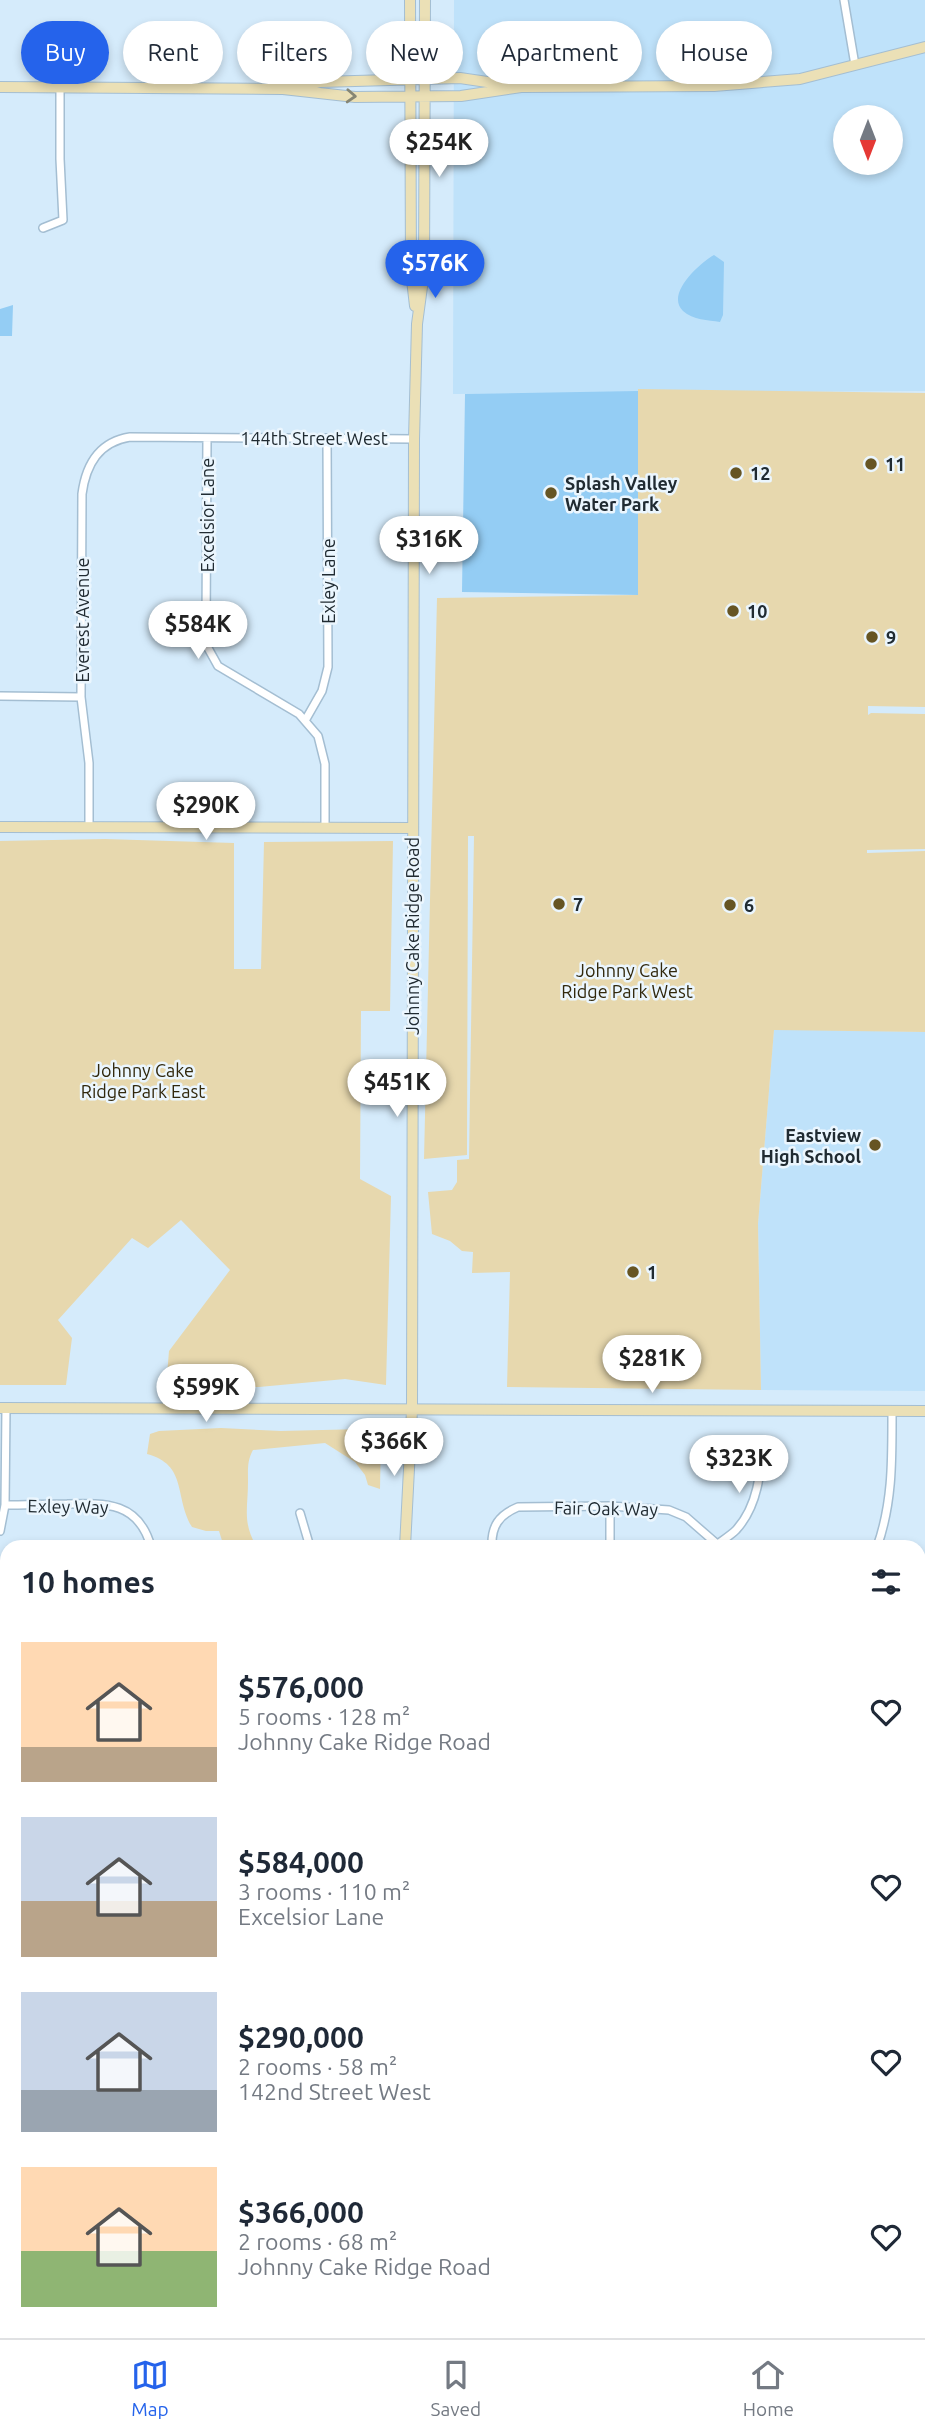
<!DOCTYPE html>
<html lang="en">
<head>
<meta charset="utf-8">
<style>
  :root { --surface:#fff; --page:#f2f2f3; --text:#1f2937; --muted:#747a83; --line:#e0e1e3; --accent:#2563eb }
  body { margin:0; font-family:Ubuntu,sans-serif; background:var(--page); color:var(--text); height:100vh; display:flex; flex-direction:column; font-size:26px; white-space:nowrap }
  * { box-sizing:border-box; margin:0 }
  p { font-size:23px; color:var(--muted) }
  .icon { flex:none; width:38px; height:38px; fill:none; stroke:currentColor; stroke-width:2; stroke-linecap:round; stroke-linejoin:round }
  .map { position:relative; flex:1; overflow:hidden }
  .details { position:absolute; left:0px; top:1540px; width:926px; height:798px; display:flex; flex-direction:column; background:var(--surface); border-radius:21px 21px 0 0; box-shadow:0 4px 10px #0003 }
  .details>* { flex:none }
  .banner { position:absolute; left:21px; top:21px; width:884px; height:63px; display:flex; gap:14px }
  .needle { width:46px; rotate:180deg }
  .controls { position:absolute; left:833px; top:105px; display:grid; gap:14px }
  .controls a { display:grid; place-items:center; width:70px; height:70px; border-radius:50%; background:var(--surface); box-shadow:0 4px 10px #0003; font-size:35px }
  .price { position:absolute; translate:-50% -60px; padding:0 16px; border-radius:24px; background:#fff; color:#222; font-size:23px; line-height:46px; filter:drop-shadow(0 2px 4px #0008) }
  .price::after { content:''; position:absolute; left:50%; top:42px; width:21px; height:16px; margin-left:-10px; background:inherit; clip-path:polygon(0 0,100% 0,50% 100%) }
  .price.on { background:var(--accent); color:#fff }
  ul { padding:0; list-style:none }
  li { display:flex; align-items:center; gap:21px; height:175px; padding:0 21px }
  li span { display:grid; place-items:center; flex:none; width:196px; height:140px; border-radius:0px; color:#555 }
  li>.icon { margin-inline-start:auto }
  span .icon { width:84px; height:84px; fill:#fffc; stroke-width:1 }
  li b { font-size:30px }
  h2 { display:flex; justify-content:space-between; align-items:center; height:84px; padding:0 21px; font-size:30px }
  .tag { padding:0 24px; border-radius:32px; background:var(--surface); box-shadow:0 4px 10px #0003; font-size:24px; line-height:63px }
  .tag.on { background:var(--accent); color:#fff }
  .tabs { display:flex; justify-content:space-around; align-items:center; height:98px; border-top:2px solid var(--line); background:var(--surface); font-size:19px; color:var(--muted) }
  .tabs a { display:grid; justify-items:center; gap:4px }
  .tabs .on { color:var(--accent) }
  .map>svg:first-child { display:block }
  .built { fill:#bfe2fa; fill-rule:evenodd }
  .green { fill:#e7d8ae }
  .water { fill:#94cdf4 }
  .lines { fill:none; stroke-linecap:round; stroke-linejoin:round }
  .street-casing { stroke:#a4bed2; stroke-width:10 }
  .secondary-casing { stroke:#a4bed2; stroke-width:12 }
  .street { stroke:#fff; stroke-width:7 }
  .secondary { stroke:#ebe0b6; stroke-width:10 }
  .oneway { stroke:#868674 }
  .poi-dot { fill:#665523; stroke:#ebf6fe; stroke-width:2.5 }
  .labels { text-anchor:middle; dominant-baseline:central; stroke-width:5; stroke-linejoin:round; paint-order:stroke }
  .street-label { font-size:18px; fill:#202b32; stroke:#ebf6fe }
  .poi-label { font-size:18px; font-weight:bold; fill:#202b32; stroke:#ebf6fe; text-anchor:start }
  .park-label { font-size:18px; fill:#31280c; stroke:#ebf6fe }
</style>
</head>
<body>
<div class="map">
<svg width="925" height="2338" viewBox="0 0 925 2338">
  <rect width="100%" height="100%" fill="#d5ebfb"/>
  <path class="built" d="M454 0H925V391L453 394ZM845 117H891V163H845Z
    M774 1029 925 1032V1391L761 1390 758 1224Z"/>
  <path class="green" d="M638 389 925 393V707L868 706V715L871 713 925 714V849L867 850V853L925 851V1032L774 1030 758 1224 761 1390 507 1387 510 1272 472 1273 473 1252 462 1251 450 1241 432 1234 428 1192 452 1190 457 1182V1160L469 1159 474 836H468L467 1155 424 1159 437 598 637 595Z
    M105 839 234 843V969H261L264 842 393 841 390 1011H361L360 1179 391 1196 386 1385 345 1379 259 1387H166L169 1351 230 1270 181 1220 148 1248 132 1238 58 1320 72 1338 66 1385H0V841Z
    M221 1428 281 1431 364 1429 381 1434 380 1489 368 1485 365 1475 355 1462 325 1443 253 1450C247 1461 248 1469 248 1482 248 1508 242 1523 257 1547H224L219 1531H206L192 1527C174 1497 188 1465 147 1454L150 1434 159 1431Z
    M7 1928V2029L0 2028V1932Z
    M19 2331H97L101 2338H19Z
    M358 2331H411V2338H351Z"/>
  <path class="water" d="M714 255 724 262 723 315 720 322C708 320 693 320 683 311 665 294 700 263 714 255Z
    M13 305 12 336H0V309Z
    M638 391V595L462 592 465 394Z"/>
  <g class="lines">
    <defs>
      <path id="street" d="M844 0 855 65
        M43 228 63 220 60 159V87
        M207 438 206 630 208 648 218 666 299 714 318 736 325 764V828
        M0 696 81 697
        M306 719 322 691 328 667 327 438
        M89 826V763L81 697 82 494C86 464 99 442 130 437L414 439
        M5 1505C26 1505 46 1504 67 1504 106 1503 139 1502 151 1547
        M300 1513 310 1547
        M0 1531 5 1505 6 1408
        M492 1547C491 1526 499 1515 518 1507L610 1506 669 1510 686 1517 717 1544
        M610 1547V1506
        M714 1547C721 1541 730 1536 736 1530 758 1506 761 1472 762 1442
        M877 1547C893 1502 892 1458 892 1411
        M919 1623 925 1625
        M919 1813 925 1818
        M0 1880 7 1875
        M919 2019 925 2024
        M919 2110 925 2103
        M919 2273 925 2269
        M860 2331 867 2338
        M551 2332 559 2338
        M300 2338 302 2331
        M838 2338 843 2331"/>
      <path id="secondary" d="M410 0 411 271 415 306
        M0 87 283 89 355 97 461 96 521 87 460 78 320 82 283 89
        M521 87 714 86 800 79 925 47
        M0 827 413 828
        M0 1408 925 1411
        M405 1547 412 1410 414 439 417 324 424 272 425 0
        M436 2331 437 2338"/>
    </defs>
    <use href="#street" class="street-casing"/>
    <use href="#secondary" class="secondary-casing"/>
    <use href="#street" class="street"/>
    <use href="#secondary" class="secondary"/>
  </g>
  <defs><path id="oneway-chevron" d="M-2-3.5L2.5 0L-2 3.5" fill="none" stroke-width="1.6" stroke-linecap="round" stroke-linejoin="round" transform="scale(1.75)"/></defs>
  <use class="oneway" href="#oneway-chevron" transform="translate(351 96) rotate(3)"/>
  <g class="poi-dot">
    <circle cx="871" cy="464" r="7"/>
    <circle cx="736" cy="473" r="7"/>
    <circle cx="551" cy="493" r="7"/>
    <circle cx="733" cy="611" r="7"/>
    <circle cx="872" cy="637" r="7"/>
    <circle cx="559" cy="904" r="7"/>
    <circle cx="730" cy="905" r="7"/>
    <circle cx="875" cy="1145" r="7"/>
    <circle cx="633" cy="1272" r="7"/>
  </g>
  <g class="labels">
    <g class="street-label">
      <text x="314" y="438">144th Street West</text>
      <text transform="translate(207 515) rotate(-90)">Excelsior Lane</text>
      <text transform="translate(328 581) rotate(-90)">Exley Lane</text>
      <text transform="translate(82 620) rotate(-90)">Everest Avenue</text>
      <text transform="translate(412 936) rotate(-90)">Johnny Cake Ridge Road</text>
      <text transform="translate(68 1506) rotate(1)">Exley Way</text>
      <text transform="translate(606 1508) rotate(1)">Fair Oak Way</text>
    </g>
    <g class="poi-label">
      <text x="885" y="464">11</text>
      <text x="750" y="473">12</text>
      <text x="565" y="483">Splash Valley<tspan x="565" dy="21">Water Park</tspan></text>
      <text x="747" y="611">10</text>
      <text x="886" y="637">9</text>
      <text x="573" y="904">7</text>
      <text x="744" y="905">6</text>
      <text x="861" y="1135" text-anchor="end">Eastview<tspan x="861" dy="21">High School</tspan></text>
      <text x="647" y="1272">1</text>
    </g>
    <g class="park-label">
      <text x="627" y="970">Johnny Cake<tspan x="627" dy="21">Ridge Park West</tspan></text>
      <text x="143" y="1070">Johnny Cake<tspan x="143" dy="21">Ridge Park East</tspan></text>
    </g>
  </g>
</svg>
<div class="controls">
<a><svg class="needle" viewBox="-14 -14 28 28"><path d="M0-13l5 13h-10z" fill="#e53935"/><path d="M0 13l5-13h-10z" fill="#747a83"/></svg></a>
</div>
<b class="price" style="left:439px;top:179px">$254K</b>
<b class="price on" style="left:435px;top:300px">$576K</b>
<b class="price" style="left:429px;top:576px">$316K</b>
<b class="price" style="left:198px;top:661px">$584K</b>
<b class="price" style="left:206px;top:842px">$290K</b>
<b class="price" style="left:397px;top:1119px">$451K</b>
<b class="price" style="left:652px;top:1395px">$281K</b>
<b class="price" style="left:206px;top:1424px">$599K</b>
<b class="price" style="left:394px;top:1478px">$366K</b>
<b class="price" style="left:739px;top:1495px">$323K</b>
<div class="banner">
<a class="tag on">Buy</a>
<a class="tag">Rent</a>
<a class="tag">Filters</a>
<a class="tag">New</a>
<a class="tag">Apartment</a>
<a class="tag">House</a>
</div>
<section class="details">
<h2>10 homes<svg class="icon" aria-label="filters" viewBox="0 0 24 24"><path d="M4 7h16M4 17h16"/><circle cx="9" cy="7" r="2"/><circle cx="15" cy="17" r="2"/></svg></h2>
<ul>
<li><span style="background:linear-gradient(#ffd9b3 75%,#b9a48a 0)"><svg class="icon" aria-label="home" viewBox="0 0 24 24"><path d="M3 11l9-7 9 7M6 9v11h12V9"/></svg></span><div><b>$576,000</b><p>5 rooms · 128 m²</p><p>Johnny Cake Ridge Road</p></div><svg class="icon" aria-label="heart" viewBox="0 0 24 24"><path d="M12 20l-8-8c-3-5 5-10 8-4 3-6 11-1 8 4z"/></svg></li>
<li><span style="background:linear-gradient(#c9d6e8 60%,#b9a48a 0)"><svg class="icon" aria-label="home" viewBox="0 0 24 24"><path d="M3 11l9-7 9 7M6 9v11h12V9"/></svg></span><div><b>$584,000</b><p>3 rooms · 110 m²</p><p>Excelsior Lane</p></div><svg class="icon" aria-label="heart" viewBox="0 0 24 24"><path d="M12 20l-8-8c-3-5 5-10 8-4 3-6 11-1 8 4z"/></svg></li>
<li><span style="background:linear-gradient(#c9d6e8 70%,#9aa5b1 0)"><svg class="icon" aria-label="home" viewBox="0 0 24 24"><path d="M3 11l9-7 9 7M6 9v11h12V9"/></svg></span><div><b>$290,000</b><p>2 rooms · 58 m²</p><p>142nd Street West</p></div><svg class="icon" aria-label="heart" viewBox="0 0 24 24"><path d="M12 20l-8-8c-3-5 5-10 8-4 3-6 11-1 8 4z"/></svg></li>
<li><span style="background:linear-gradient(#ffd9b3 60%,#8fb573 0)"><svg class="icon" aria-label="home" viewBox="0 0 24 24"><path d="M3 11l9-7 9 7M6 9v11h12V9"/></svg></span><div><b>$366,000</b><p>2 rooms · 68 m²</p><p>Johnny Cake Ridge Road</p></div><svg class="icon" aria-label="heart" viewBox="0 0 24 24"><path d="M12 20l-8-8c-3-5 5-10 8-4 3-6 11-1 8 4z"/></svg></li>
</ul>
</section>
</div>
<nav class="tabs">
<a class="on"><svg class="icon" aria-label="map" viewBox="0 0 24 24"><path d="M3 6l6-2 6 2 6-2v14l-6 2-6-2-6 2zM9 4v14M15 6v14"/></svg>Map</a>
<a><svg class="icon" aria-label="saved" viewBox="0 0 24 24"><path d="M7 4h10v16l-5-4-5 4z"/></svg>Saved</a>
<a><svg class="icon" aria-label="home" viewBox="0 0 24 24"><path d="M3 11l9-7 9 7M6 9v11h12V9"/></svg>Home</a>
</nav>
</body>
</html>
